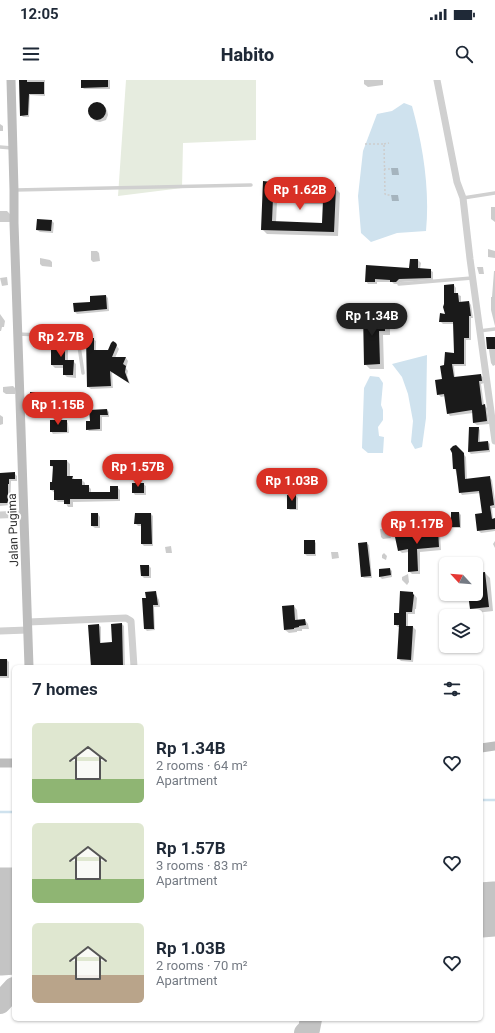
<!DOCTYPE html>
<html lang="en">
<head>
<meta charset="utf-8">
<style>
  :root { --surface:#fff; --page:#f2f2f3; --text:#1f2937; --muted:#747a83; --accent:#d93025 }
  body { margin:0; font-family:Roboto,sans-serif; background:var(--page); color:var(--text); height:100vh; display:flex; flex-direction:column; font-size:15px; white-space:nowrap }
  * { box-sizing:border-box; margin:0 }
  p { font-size:13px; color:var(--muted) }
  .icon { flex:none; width:22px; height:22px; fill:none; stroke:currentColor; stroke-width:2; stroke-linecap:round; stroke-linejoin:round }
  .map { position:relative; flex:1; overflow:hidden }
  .panel { position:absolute; left:12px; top:585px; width:471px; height:356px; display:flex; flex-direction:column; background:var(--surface); border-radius:6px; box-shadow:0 1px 3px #0004 }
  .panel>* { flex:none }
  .needle { width:26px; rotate:296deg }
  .controls { position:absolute; left:439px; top:477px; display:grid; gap:8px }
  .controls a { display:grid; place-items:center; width:44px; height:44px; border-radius:6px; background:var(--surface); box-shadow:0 1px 3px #0004; font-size:20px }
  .price { position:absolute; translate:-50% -34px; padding:0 9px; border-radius:14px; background:var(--accent); color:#fff; font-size:13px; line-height:26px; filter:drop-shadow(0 1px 2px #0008) }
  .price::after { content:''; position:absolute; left:50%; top:24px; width:12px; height:9px; margin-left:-6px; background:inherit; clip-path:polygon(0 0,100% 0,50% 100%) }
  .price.current { background:#222; color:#fff }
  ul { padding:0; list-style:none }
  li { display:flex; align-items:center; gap:12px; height:100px; padding:0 20px }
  li span { display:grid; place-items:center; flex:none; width:112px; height:80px; border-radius:6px; color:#555 }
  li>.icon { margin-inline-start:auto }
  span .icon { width:48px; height:48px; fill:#fffc; stroke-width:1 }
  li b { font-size:17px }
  h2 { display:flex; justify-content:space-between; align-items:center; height:48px; padding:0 20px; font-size:17px }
  .status { display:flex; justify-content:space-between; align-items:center; height:28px; padding:0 20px; background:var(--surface); direction:ltr }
  .status svg { height:11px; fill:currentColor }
  header { display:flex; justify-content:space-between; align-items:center; height:52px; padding:0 20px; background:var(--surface); font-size:18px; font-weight:800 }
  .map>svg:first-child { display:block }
  .green { fill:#e6ecdf }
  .water { fill:#cfe2ee }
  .shadow { fill:#0003 }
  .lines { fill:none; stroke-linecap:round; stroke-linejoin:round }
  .stream { stroke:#cfe2ee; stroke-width:2.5 }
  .taxiway { stroke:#c4c4c4; stroke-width:22 }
  .runway { stroke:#c4c4c4; stroke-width:55 }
  .building { fill:#1a1a1a }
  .path { stroke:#cdcdcd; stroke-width:1.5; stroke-dasharray:2 2; stroke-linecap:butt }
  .lane { stroke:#d0d0d0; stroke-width:3.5 }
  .street { stroke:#d0d0d0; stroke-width:7 }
  .secondary { stroke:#bdbdbd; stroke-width:9 }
  .labels { text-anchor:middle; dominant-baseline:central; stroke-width:4; stroke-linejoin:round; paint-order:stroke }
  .street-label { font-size:12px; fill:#333; stroke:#fff }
</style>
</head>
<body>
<div class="status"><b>12:05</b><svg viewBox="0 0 49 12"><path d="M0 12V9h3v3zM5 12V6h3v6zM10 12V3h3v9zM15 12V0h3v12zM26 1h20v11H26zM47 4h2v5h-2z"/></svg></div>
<header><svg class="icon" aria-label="menu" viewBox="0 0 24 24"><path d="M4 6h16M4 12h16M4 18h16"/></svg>Habito<svg class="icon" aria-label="search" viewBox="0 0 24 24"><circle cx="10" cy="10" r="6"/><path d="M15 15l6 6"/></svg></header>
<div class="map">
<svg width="495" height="953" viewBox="0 0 495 953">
  <rect width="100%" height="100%" fill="#fff"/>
  <path class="green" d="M126 0H256V60L183 63 182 108 118 116Z"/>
  <path class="water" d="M404 23 412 26C423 66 430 109 426 151L397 153 371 162 361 153 358 116 363 71 377 34 392 31Z
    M427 275 426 338 422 367 415 369 411 362 413 341 408 314 402 297 392 284Z
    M370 296 379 297 383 303 381 325 383 330V340L378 347 379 356 384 357 383 373H368L362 368 364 308Z"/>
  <path class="shadow" d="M20 0H45V16L30 15 29 37H23L21 35Z
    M82 0H110V9H84L82 7Z
    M364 0H383V5L368 7 364 4Z
    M97 23 102 25 107 30 108 35 106 40 100 42 95 41 91 36 89 31 92 26Z
    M0 44 3 46V51H0Z
    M391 88H398L399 95H392Z
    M271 103 275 107V111L281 115V122H277L276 142 323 144 324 124H305L301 119 307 107 310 111 325 112 335 108 340 113 338 156 267 154 262 149Z
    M391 115H398L399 121H392Z
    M491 127H495V142L491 139Z
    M0 131H7L10 134V142H0Z
    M38 140 52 141 54 143 53 153 40 152 37 150Z
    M488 169 495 171V178L488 177Z
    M91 171H97L99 173 100 181 93 182 91 180Z
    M40 178 50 180 52 182V187L42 186 40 184Z
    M418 180 421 183 420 189 430 190 433 192V200L401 202 399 204H394L392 202H377V204H368L366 201 410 189Z
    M477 187H483L484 194H479Z
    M494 191H495V246L491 230V217H492Z
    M7 197 8 205 2 206 0 198Z
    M454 205 456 208V214L461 216V223L469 222 471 225 473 238H471V260H466V286H454L455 298 480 295 483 297 484 303 481 304 484 325 487 328 489 344 477 345 474 343 473 333 450 336 448 333 446 316 441 317 438 314 443 299 445 286 455 274 454 244H443L440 241 446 235Z
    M106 216 108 218 109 231 77 234 75 232Z
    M378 232 383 237V242H385L390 247V255H383L384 289H370L365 284Z
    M0 234 5 241 4 247H2L1 251H0Z
    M487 258H495V285L493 286 491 283Z
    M93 259 96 261V271H109L116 265 119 269 115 278H126L128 281 126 288 128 291 127 295 130 304 112 292 113 308 91 309 88 307Z
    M53 261 58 266H65L68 269V281H73L76 284V298L67 297 64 294V288H55L52 285Z
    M13 306 15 308V314H6L3 312V307Z
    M42 313 45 315V320H33L31 318Z
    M64 318 66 320 67 328H50L47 326V319Z
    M107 330 109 332V337H102V351H89L87 349 91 342 90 331Z
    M0 335 3 337V344L0 345Z
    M66 341 68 343 69 353 53 354 51 351Z
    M478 348 480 350V363L488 362 490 364V372L471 374 469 372Z
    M456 366 466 377 467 400 490 398 492 400 495 420V428H492L493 439H495V451L481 453 478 450 483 434 481 413 462 415 460 412 456 391 454 388Z
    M67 381 70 384V397H72L75 400H82L85 403V406H88L91 409V413H111L117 407 120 410V421L73 422V427H68L65 422H58L55 419V413L51 410V403H53L54 388 51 386Z
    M14 393 17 396V401H11L10 425 0 426V394Z
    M143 404 146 406V415H135L133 412Z
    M296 416 298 418V430H290L288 428Z
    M459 433 461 435V448H448L446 447 452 439Z
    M92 434H98L100 437V448H95L92 446Z
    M151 434 153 436V466H144L142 464V446H138L136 444Z
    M387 448 389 450 391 458 383 459 381 457 380 449Z
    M437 450 440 453 441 470 420 472V494H412L409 491V472L402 473 399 470Z
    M314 461 316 463V476H307L305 474Z
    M495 461V468L493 464Z
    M366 463 369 465 372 498H364L362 496Z
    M171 466 172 473H166L165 467Z
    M331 472H338L339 478 332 479Z
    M384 473 387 476 386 480 382 478V475Z
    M149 486 151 488V498H144L142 496Z
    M390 489 392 491V497L382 499 380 497Z
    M485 493 490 498 493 531 476 533 471 528 469 514H476V494Z
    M408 494 409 502 407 505 402 500V497Z
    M155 512 159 520 160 527H154L155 550 147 551 145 549 147 519Z
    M413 513 417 518 416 529H415V534H408V547H413L416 550 413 582 401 581 398 578 400 547H398L395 544Z
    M294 526 297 530 298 541 305 540 308 544 309 549H302V551H297V552L289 553 285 550Z
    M122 544 124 546 125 587H92L99 545 101 547V564L113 563Z
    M0 580H7L9 582V598H0Z
    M353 585 383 586 385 587H352Z"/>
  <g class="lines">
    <path class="stream" d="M481 720H495
      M0 732H14"/>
    <path class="taxiway" d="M0 843 14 847
      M0 923 14 908
      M305 953 309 949 311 939"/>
    <path class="runway" d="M0 815H14
      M481 830 495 829
      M0 868 14 867"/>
  </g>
  <path class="building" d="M19 0H27V2H44V14H29L28 35 20 36Z
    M81 0H108V7L81 8Z
    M88 31a9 9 0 1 1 18 0a9 9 0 1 1-18 0Z
    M263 101 272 102 271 110H277V118H273L272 141 322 143 323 120H300L301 106H307V110L324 111V107H336L334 152 261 150Z
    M37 139 52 140 51 151 36 150Z
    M410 179H418V188L431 189V198L399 199 396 202H390V200L375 199V202H365L366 185 409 188Z
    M454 204V213H458L459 222 469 221 471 236H469V258H464V284H452L454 297 481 294 482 301H479L482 325 485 324 487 341 473 343 472 330 447 334 444 314 437 315 435 300 442 299 440 286 444 285 445 272 454 273 453 242H439L440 233 445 234 443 227 444 224V205Z
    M106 215 107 229 74 232 73 223 90 222V216Z
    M379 231V241H385V251H379L380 284 364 285 363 232Z
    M486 257H495V269H487Z
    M86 258H94V270H108L111 263 113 261 116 263 117 265 112 277H126L123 284 126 286 125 292 129 303 110 291 111 306 87 307Z
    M53 259 57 265H65V280H74L73 295H63V285H51V269L47 264Z
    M30 312H43V318L30 319Z
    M65 317V326H46V318Z
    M107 329 108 335H100V349L86 350V341H90L89 330Z
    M50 340H67V352H50Z
    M469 347H479L478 362 488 361 489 370 468 372Z
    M456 365 464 373 465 399 490 396 494 425 490 426 492 439 495 438V449L477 451 475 434 482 433 479 411 459 413 456 389H453L452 373 450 369 453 366Z
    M50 380H67V396H73L72 399H82V405H89V412H110V406H118V419H70V424H64V420H54V410H50V402H52L53 386H50Z
    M15 392V399H9V404H8V423H0V393Z
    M132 403H144V413H132Z
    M287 415H296V429H287Z
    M451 432H459L460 447H445V438H451Z
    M91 433H98V446H91Z
    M135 433H151L152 464H141V444H134Z
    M438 449 439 467 417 469 418 491 408 492V469L398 471 395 457 414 453V450Z
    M304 460H315V474H304Z
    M367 462 371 496 361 497 358 463Z
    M140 485H149V496H141Z
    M390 488 391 495 379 497V489Z
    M485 492 489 527 470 529 468 514H476V493Z
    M156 511 158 525H153L154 549H144L142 518H146L145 512Z
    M400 511 413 512V514L414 515 412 532H406V546H413L411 580 397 579 399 545H394V533H399Z
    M294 525 295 540 305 539 306 545 299 546V547L294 548V549L284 550 282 526Z
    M122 543 123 587H91L88 545 99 544 100 563 112 562 111 544Z
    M0 579H7V596H0Z"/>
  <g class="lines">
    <path class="path" d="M365 64H384L385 114 386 115H390
      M384 64 389 63
      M384 89H390"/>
    <path class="lane" d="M0 67 12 68
      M15 110 251 105
      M463 118 495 113
      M399 204 472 198
      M479 251 495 249
      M18 254 60 256 79 266 83 293"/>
    <path class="street" d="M437 0 457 102 463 118 470 179 495 361
      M0 435 24 434
      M28 542 126 538 131 541 134 587
      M0 551 28 550"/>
    <path class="secondary" d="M11 0 14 110V143L29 587
      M481 668 495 666
      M0 683H14"/>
  </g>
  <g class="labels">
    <g class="street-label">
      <text transform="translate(13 450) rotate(-92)">Jalan Pugima</text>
    </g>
  </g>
</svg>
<div class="controls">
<a><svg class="needle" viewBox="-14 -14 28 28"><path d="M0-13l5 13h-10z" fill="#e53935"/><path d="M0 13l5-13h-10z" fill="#747a83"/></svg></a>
<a><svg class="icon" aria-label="layers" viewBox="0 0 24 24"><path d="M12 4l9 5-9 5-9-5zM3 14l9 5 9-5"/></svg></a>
</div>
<b class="price" style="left:300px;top:131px">Rp 1.62B</b>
<b class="price current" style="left:372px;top:257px">Rp 1.34B</b>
<b class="price" style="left:61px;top:278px">Rp 2.7B</b>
<b class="price" style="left:58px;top:346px">Rp 1.15B</b>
<b class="price" style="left:138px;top:408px">Rp 1.57B</b>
<b class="price" style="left:292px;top:422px">Rp 1.03B</b>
<b class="price" style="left:417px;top:465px">Rp 1.17B</b>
<section class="panel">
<h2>7 homes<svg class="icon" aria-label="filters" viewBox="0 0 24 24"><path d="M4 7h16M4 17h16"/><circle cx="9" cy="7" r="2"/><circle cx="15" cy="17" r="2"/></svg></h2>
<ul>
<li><span style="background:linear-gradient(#dfe7d0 70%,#8fb573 0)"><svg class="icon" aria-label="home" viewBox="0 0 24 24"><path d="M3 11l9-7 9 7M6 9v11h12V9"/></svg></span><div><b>Rp 1.34B</b><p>2 rooms · 64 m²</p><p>Apartment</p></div><svg class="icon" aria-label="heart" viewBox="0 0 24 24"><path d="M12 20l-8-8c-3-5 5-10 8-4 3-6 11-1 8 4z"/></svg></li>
<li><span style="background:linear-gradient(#dfe7d0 70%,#8fb573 0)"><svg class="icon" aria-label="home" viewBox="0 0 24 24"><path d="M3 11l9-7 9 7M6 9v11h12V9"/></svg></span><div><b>Rp 1.57B</b><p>3 rooms · 83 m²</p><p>Apartment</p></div><svg class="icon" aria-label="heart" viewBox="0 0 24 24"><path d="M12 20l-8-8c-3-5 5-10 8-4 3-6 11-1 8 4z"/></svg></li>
<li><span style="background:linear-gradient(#dfe7d0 65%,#b9a48a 0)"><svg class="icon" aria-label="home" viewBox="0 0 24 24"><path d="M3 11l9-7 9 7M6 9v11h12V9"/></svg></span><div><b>Rp 1.03B</b><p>2 rooms · 70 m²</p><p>Apartment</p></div><svg class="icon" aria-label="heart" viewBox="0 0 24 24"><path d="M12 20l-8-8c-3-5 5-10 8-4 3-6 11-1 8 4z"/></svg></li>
</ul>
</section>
</div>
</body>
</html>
